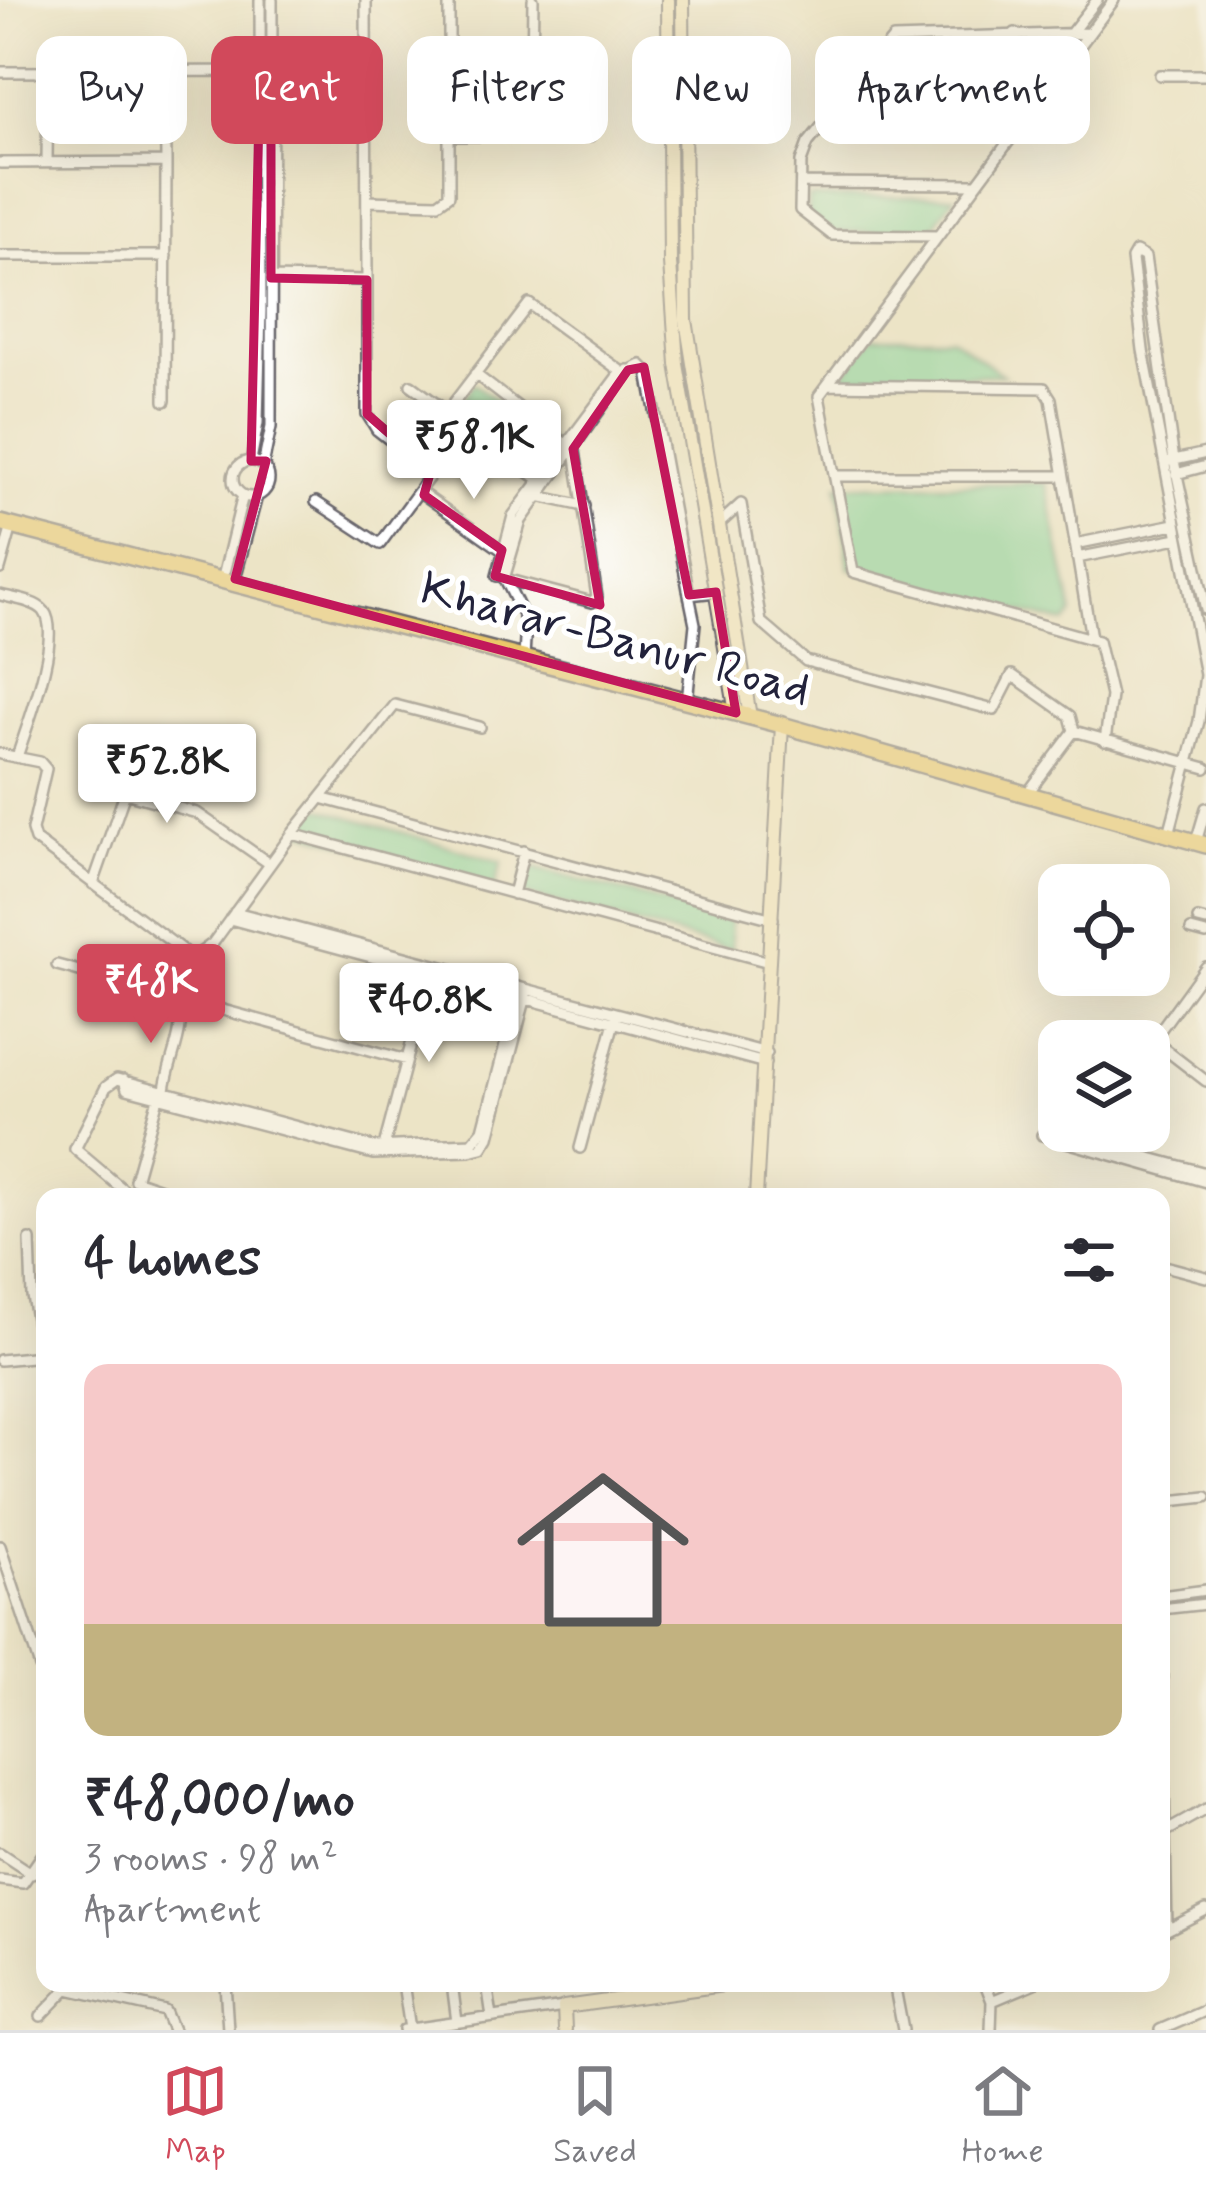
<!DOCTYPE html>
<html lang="en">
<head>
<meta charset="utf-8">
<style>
  :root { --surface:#fff; --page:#f7f7f7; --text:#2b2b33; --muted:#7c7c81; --line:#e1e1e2; --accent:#d1495b }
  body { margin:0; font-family:Mynerve,sans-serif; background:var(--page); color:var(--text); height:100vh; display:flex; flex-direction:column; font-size:45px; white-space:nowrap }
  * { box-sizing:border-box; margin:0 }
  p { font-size:39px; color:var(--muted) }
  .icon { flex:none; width:66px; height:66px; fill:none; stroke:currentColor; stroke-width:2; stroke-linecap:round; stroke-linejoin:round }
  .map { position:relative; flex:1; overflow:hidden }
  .drawer { position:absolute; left:36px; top:1188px; width:1134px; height:804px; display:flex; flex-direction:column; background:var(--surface); border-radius:24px; box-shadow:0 12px 48px #0002 }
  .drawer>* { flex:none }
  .hud { position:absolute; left:36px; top:36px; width:1134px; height:108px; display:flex; gap:24px }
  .buttons { position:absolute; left:1038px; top:864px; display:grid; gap:24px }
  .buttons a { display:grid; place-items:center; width:132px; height:132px; border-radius:24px; background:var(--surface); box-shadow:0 12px 48px #0002; font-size:60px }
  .price { position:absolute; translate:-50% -102px; padding:0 27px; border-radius:12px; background:#fff; color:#222; font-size:39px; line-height:78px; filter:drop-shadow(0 3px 6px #0008) }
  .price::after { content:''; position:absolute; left:50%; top:72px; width:36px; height:27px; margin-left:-18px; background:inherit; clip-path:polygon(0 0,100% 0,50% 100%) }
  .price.current { background:var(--accent); color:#fff }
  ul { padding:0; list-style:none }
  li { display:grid; align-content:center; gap:24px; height:636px; padding:0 48px }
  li+li { border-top:3px solid var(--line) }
  li span { display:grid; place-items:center; height:372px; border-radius:24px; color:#555 }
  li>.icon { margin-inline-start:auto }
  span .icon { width:216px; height:216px; fill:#fffc; stroke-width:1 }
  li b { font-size:51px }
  h2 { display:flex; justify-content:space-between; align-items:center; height:144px; padding:0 48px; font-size:51px }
  .pill { padding:0 42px; border-radius:24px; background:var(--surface); box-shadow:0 12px 48px #0002; font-size:42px; line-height:108px }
  .pill.current { background:var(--accent); color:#fff }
  .menu { display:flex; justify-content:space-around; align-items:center; height:168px; border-top:3px solid var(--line); background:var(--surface); font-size:33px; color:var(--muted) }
  .menu a { display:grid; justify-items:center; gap:6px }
  .menu .current { color:var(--accent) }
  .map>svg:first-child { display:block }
  .green { fill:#78d197; stroke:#4d7a69; stroke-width:3 }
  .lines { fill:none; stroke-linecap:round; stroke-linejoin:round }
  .street-casing { stroke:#69666c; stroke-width:14 }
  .secondary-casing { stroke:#69666c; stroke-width:16 }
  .highway-casing { stroke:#69666c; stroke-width:20 }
  .street { stroke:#fff; stroke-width:9 }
  .secondary { stroke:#f7e9c3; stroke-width:12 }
  .highway { stroke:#eac769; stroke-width:15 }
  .marked { fill:none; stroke:#c2185b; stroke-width:9; stroke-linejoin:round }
  .labels { text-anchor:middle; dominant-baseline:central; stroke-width:10; stroke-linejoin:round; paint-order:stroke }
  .street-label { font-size:48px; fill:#22223b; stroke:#fff }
</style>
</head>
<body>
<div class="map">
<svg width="1206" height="2030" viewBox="0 0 1206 2030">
  <rect width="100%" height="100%" fill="#fff"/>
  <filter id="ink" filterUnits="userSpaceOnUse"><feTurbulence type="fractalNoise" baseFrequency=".00833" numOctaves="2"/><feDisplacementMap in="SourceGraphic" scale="24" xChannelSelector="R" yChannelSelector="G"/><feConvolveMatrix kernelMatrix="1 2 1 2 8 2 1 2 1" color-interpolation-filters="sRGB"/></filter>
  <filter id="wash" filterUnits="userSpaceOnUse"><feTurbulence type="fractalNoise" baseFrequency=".004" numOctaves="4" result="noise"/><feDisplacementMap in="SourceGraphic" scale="48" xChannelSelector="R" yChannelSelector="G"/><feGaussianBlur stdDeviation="2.7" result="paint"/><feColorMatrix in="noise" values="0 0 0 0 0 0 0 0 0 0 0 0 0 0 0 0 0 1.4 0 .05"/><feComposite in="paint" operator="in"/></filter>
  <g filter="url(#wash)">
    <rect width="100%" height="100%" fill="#ece4c6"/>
    <path class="green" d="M955 196 931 231 829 232 808 220V198Z
      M872 337H951L1003 375 842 377Z
      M474 384 559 447 538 474 454 411Z
      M1046 483 1073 614 1065 623 849 568 838 485Z
      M316 807 502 862 494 889 297 830Z
      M527 866 730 920 732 950 519 893Z"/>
  </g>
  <g filter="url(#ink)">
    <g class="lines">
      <defs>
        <path id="street" d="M1015 33 1021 123
          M1071 33 1097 0
          M0 72 266 71
          M165 74 166 162
          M1160 75H1206
          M848 92 1019 95
          M447 136H590
          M531 136 533 0
          M47 162 48 72
          M0 163 166 162 165 401
          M801 183 977 184
          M367 201 438 203 449 195V0
          M938 236 832 235 800 210 801 162 808 143 893 39 1089 33
          M0 256H166
          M271 278 367 280 366 0
          M475 374 575 451 597 597 592 602 505 579
          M411 385 542 482
          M828 385 1044 388 1051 399 1091 638
          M446 413 529 304 626 375
          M251 461 258 423 261 311 260 0
          M1170 461 1206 453
          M233 479a18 18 0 1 1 36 0a18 18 0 1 1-36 0Z
          M263 466 271 427 272 0
          M1176 474 1206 466
          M835 476H1063
          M420 492 502 550
          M538 496 584 506
          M316 502 380 544 432 473 377 430 367 414V280
          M719 524 741 504 761 622 806 661 994 710 1012 675 1070 716 1074 731 1206 768
          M1075 544 1175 524
          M1077 558 1178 538
          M0 569 12 526
          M497 576 513 516 617 377 641 365 648 372 689 595
          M223 577 243 495
          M235 579 257 496
          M504 579 521 521 628 370
          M505 579 526 621 524 658
          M0 595C12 598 36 601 44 611 63 636 26 728 17 757
          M687 702 695 624 689 595 716 592
          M1105 741 1111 696 1098 641 853 572 819 396 1114 0
          M0 754 40 762 46 769 32 830 35 840 193 958
          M1027 794 1074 731
          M321 798 773 919
          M292 834 769 962
          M1169 834 1199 721 1205 675 1143 350 1132 259 1136 252 1145 257 1174 461 1206 610
          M1196 842 1206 808
          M93 884 125 793 197 813 270 864
          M513 894 524 851
          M235 912 767 1053
          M230 919 765 1063
          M1198 919 1206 921
          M1191 930 1206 934
          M57 965 407 1060
          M1206 967 1153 1040 1206 1081
          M164 996 193 958 213 943 292 834 395 705 480 727
          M124 1080 127 1089 373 1154 470 1151 482 1148 489 1137 526 996
          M165 1090C169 1057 187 1032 178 999
          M158 1098 135 1180 184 1197
          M580 1148 615 1018
          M383 1150 431 969
          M1206 1173 1050 1131 1042 1135 1206 1182
          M132 1197 75 1149 106 1087 117 1079 373 1147 472 1143 483 1130 520 988
          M30 1240 32 1296 45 1371
          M1161 1265 1206 1277
          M0 1360 42 1356
          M1161 1502 1206 1497
          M0 1546 45 1682
          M1161 1596 1206 1590
          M1161 1609 1206 1604
          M1161 1626 1167 1930
          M1165 1832 1206 1809
          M0 1853 32 1874
          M0 1880 23 1883 45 1851
          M1161 1933 1206 1910
          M225 1983 228 2030
          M403 1983 410 2029
          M452 1983 457 2022
          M487 1983 492 2017
          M894 1983 903 2030
          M985 1983 992 2001
          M68 1989 165 2011 173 2030
          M41 2016 73 1983
          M404 2030 564 2007
          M991 2030 992 2001 1035 1983
          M1160 2030 1206 2010"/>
        <path id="secondary" d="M668 0 670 263 677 364 736 713
          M683 0 686 320 750 717
          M756 1197 782 725
          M565 2030 564 2007 738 1983"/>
        <path id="highway" d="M0 523 782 725 1206 845"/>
      </defs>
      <use href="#street" class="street-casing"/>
      <use href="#secondary" class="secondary-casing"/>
      <use href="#highway" class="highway-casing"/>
      <use href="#street" class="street"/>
      <use href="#secondary" class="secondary"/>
      <use href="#highway" class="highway"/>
    </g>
  </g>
  <path d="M0 0H1206V2030H0ZM271 70V278L367 280V414L431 470 424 495 502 550 495 576 600 605 573 449 628 370 644 367 689 595 716 592 736 713 235 579 266 461H251L260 71Z" fill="#ece4c6" fill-opacity=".55" fill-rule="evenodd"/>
  <path class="marked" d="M271 70V278L367 280V414L431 470 424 495 502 550 495 576 600 605 573 449 628 370 644 367 689 595 716 592 736 713 235 579 266 461H251L260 71Z"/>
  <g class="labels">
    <g class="street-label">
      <text transform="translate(615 640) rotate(15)">Kharar-Banur Road</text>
    </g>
  </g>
</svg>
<div class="buttons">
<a><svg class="icon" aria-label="locate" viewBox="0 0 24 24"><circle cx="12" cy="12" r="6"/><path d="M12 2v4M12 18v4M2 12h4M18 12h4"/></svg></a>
<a><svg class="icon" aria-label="layers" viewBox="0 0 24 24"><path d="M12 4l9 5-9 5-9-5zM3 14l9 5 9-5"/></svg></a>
</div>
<b class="price" style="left:474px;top:502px">₹58.1K</b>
<b class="price" style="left:167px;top:826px">₹52.8K</b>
<b class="price current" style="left:151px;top:1046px">₹48K</b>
<b class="price" style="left:429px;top:1065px">₹40.8K</b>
<div class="hud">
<a class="pill">Buy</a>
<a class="pill current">Rent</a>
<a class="pill">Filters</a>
<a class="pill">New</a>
<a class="pill">Apartment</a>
</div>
<section class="drawer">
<h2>4 homes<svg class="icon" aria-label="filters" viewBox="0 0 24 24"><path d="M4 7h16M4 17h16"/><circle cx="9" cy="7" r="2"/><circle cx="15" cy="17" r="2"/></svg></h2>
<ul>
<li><span style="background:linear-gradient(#f6c9c9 70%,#c2b280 0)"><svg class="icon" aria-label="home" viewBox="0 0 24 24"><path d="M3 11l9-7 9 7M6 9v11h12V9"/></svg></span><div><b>₹48,000/mo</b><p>3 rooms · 98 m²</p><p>Apartment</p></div></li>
</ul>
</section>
</div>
<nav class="menu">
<a class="current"><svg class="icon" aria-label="map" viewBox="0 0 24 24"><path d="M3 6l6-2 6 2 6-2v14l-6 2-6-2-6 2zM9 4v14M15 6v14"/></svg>Map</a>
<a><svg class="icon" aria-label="saved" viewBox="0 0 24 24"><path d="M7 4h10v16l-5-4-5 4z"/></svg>Saved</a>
<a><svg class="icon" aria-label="home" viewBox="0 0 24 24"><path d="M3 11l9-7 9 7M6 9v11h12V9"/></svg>Home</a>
</nav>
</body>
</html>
